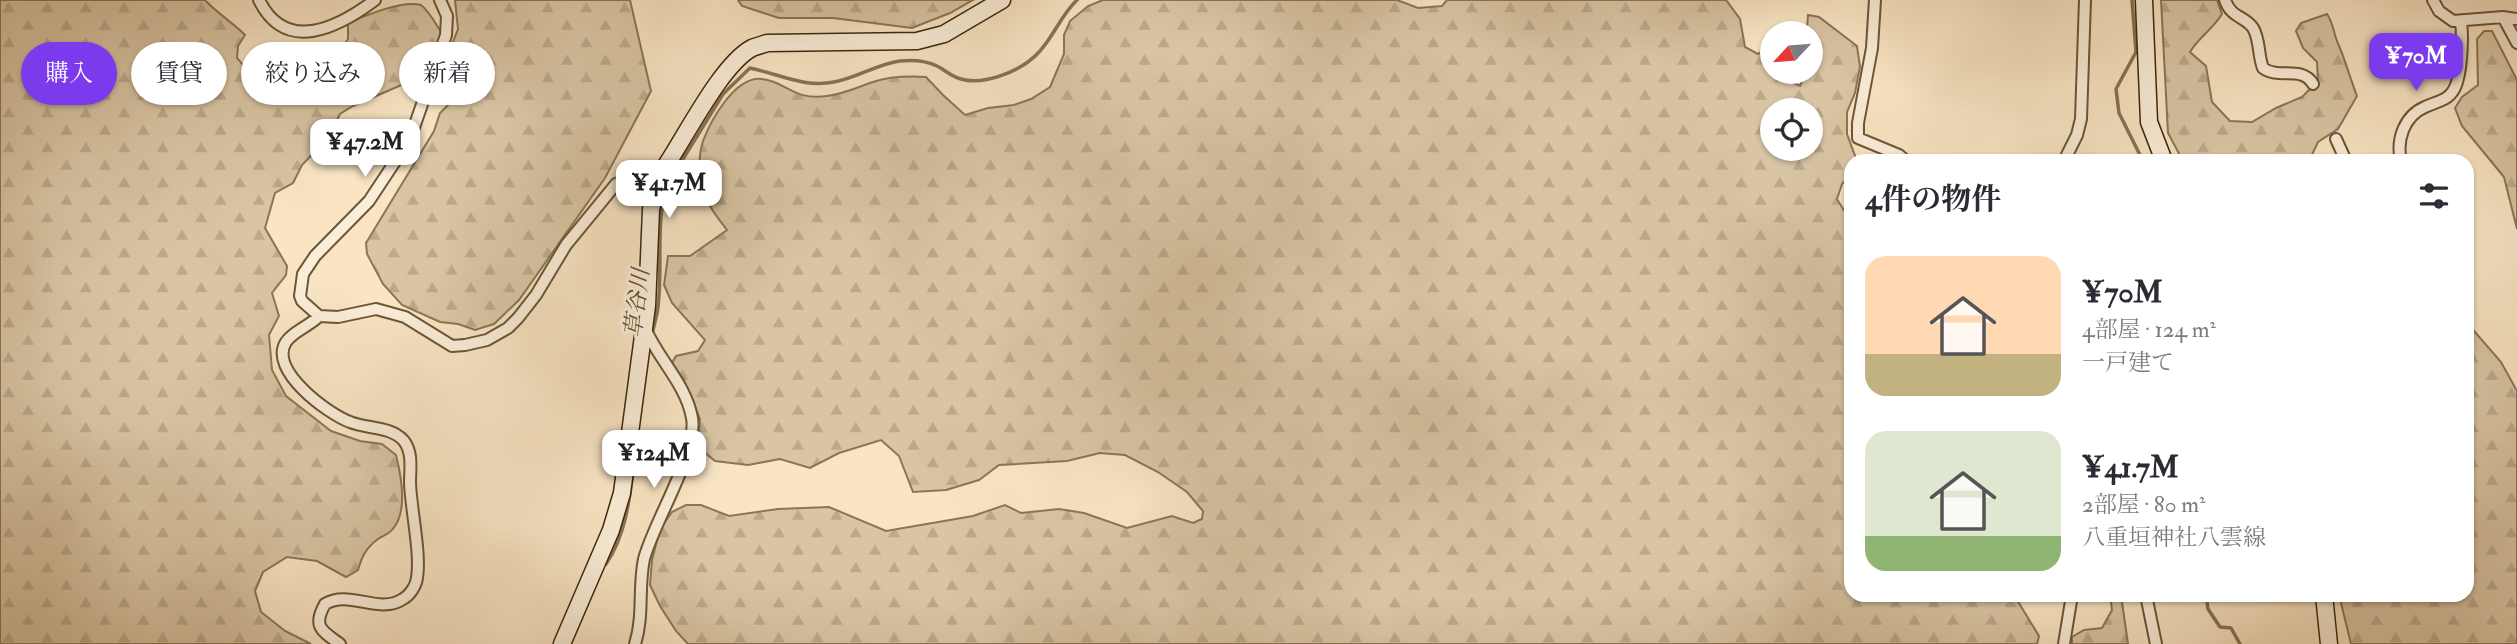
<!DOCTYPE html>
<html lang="ja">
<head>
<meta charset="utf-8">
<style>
  :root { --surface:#fff; --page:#f7f7f7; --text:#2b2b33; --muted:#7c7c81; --accent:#7c3aed }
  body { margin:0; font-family:"IM FELL Double Pica","Noto Serif JP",serif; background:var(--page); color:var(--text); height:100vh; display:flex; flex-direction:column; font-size:26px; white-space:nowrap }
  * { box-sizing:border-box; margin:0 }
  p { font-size:23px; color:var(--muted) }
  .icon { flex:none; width:38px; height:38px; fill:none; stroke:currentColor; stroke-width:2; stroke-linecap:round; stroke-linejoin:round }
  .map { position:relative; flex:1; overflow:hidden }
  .panel { position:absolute; left:1844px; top:154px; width:630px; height:448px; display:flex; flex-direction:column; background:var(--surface); border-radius:21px; box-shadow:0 2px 5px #0004 }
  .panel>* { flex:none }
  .banner { position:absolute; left:21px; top:42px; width:665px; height:63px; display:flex; gap:14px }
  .needle { width:46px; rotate:244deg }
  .buttons { position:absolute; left:1760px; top:21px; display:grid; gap:14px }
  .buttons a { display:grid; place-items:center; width:63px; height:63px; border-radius:50%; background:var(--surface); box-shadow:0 2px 5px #0004; font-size:35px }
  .price { position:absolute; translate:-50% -60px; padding:0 16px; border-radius:14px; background:#fff; color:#222; font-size:23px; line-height:46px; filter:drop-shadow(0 2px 4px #0008) }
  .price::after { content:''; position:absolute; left:50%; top:42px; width:21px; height:16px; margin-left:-10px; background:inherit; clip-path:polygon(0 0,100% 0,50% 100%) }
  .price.current { background:var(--accent); color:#fff }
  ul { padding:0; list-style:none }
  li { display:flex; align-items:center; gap:21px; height:175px; padding:0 21px }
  li span { display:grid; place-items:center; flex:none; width:196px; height:140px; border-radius:21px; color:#555 }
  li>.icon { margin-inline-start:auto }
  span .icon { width:84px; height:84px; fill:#fffc; stroke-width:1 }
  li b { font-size:30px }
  h2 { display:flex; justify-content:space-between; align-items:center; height:84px; padding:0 21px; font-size:30px }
  .tag { padding:0 24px; border-radius:32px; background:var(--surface); box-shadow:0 2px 5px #0004; font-size:24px; line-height:63px }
  .tag.current { background:var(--accent); color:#fff }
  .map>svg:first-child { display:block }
  .forest { fill:url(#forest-firs); stroke:#8a7656; stroke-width:2; fill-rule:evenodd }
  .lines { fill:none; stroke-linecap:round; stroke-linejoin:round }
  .stream { stroke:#877252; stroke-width:3.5 }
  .street-casing { stroke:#6b5637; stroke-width:14 }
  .secondary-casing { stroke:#3c2608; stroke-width:19 }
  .street { stroke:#fbeed9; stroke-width:10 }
  .secondary { stroke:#fbeed9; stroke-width:16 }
  .labels { text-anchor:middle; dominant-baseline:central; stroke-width:6; stroke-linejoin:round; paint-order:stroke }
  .water-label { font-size:23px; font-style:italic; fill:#624c2d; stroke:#fbeed9 }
</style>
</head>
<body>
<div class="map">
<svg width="2517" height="644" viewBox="0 0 2517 644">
  <defs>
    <pattern id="forest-firs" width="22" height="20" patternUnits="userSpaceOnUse" patternTransform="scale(1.75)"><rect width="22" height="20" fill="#d9c5a4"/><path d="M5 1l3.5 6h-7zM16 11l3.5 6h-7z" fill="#bba98c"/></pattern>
  </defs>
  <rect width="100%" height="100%" fill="#f9e5c4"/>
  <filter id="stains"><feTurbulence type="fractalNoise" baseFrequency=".00286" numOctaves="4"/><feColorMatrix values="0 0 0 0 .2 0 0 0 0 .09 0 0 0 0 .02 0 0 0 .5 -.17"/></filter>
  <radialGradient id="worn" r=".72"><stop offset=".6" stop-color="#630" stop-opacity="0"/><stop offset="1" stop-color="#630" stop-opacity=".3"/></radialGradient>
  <path class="forest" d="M0 0H205C217 13 232 22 245 35L238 46 237 58 250 73 298 86 316 74 323 64 335 57 348 39V23C367 15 402 0 421 5 429 11 436 24 441 32L439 45 426 69 406 83 353 106 340 114 328 138 302 165 293 183 275 193 265 228 287 266 286 275 272 293 279 316 269 335 272 370 286 396 331 431 360 441 382 444 396 455C401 475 408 513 392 530 389 534 382 536 378 539 366 548 362 556 358 570L346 577 317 561 287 557 263 572 255 591 261 612 285 631 311 644H0Z
    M455 0H630L651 91 605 178 519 300 494 324 475 330 458 324 440 322 402 305 383 284 367 254 366 243 434 131 440 113 454 99 449 86 442 84 439 78 458 29Z
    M738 0H973L950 13 912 28 833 18H779L742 6Z
    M1103 0H1397L1418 8 1442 6 1447 0H1726L1740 19 1745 47 1758 54 1769 48 1773 54V72H1779L1785 79 1800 86 1806 72H1811V61L1819 49 1807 29 1808 15 1819 17 1857 46 1860 67 1855 93 1847 112V134L1857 161H1852L1851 174 1842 184 1837 199 1845 212 1852 215V595H2014L2039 636 2037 644H688L676 631 660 606 650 585 652 560 660 529 672 512 686 505H701L729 516 778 509 829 507 886 531 973 516 1005 505 1021 513 1059 509 1084 513 1127 528 1172 516 1193 523 1202 519 1203 511 1187 492 1158 472 1125 455 1100 453 1067 461 999 465 979 480 946 490 913 492 899 456 881 440 839 453 810 468 780 459 748 465 715 461 698 447 700 419 684 380 672 363 676 356 698 351 705 340 672 303 664 285 668 256H690L727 230C717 217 707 205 703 189 699 175 698 156 703 141 711 120 735 76 762 79 787 82 794 101 827 96 844 94 858 87 873 82 891 76 908 76 926 77L943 95 965 115 988 108 1014 105 1031 99 1050 87 1064 54V35L1070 21 1088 6ZM1773 110H1811V149H1773Z
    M2161 0H2217L2222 14C2213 29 2199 37 2190 52L2206 66 2212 102 2230 121 2252 122 2276 108 2302 97 2318 81 2317 62 2303 48 2296 31 2301 23 2327 14C2334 25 2333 31 2337 41 2345 59 2350 78 2357 96L2338 129 2318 142 2309 161H2183L2168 133Z
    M2484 31H2492L2517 80V229L2504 177 2462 126 2455 108 2462 97 2478 85 2477 39Z
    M2468 324 2501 362 2517 391V644H2351L2341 603 2342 595H2468Z
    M2110 595H2121L2128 644H2072V637L2084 630 2102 628 2112 610Z"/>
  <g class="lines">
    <path class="stream" d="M2132 0 2136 52 2116 89 2119 113 2143 161
      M652 334C654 325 657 316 658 307 663 266 655 225 667 185L723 94 750 68C779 74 804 88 834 82 857 78 877 64 900 61 912 60 927 61 937 66 945 70 952 77 961 79 985 86 1023 70 1039 52 1054 36 1061 15 1077 0
      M606 564C626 535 630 497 634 463
      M2206 595 2208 609 2220 627 2231 628 2240 644"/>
    <defs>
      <path id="street" d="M259 0C286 55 339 27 375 0
        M440 0 447 16 446 35 410 139 369 201 315 256 303 274 300 296 302 301 319 316 338 317 376 309 405 317 452 346 465 345 487 340 508 328 518 318 536 295 566 245 616 184 643 171 661 173
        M1875 0 1872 48 1858 123V138L1899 155 1906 161
        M2225 0C2231 18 2245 16 2253 28 2260 39 2258 56 2263 68 2279 80 2302 65 2313 84
        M2433 0 2439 11 2453 21 2503 17 2517 19
        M2503 17 2517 43
        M2336 139 2346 161
        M2064 161 2077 135 2081 119 2085 0
        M2401 161C2396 140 2404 116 2425 107 2435 102 2447 101 2453 91 2462 78 2463 37 2461 22
        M319 316C310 326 293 331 286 342 268 370 328 414 350 422 367 429 391 426 404 441 413 453 410 469 410 483 411 510 421 553 417 578 416 586 410 595 403 599 379 615 349 589 325 604 312 627 322 631 340 644
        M2146 595 2156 644
        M635 644C644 616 638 587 644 559 654 521 698 453 692 418 686 384 658 359 645 328
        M2064 644 2072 595"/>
      <path id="secondary" d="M2144 0 2149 122 2164 161
        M2324 595 2329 644
        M562 644 611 530 622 493 647 306 651 209 661 173C683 142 720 65 752 48 756 46 762 45 767 43L917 41 944 34 1002 0"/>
    </defs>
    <use href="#street" class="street-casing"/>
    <use href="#secondary" class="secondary-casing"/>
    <use href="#street" class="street"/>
    <use href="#secondary" class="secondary"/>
  </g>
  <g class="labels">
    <g class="water-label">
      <text transform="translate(637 303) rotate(-83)">草谷川</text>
    </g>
  </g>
  <rect width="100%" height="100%" filter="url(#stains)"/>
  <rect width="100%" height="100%" fill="url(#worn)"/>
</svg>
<div class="buttons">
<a><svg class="needle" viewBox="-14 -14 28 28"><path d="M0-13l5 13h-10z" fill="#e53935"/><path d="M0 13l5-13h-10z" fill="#7c7c81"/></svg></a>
<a><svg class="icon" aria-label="locate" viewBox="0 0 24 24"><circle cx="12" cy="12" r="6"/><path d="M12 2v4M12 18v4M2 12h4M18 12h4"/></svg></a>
</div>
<b class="price current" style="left:2416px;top:93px">¥70M</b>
<b class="price" style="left:365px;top:179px">¥47.2M</b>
<b class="price" style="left:669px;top:220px">¥41.7M</b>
<b class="price" style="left:654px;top:490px">¥124M</b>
<div class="banner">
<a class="tag current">購入</a>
<a class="tag">賃貸</a>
<a class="tag">絞り込み</a>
<a class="tag">新着</a>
</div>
<section class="panel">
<h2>4件の物件<svg class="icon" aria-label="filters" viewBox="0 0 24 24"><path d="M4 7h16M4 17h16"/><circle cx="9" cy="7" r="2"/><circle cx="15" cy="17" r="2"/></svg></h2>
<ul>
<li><span style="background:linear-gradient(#ffd9b3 70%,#c2b280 0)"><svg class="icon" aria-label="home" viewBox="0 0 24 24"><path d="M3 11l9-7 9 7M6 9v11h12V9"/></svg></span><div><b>¥70M</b><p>4部屋 · 124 m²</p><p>一戸建て</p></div></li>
<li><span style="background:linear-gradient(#dfe7d0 75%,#8fb573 0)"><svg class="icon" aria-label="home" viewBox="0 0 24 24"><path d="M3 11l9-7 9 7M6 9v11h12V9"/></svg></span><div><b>¥41.7M</b><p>2部屋 · 80 m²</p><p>八重垣神社八雲線</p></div></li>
</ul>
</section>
</div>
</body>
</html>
